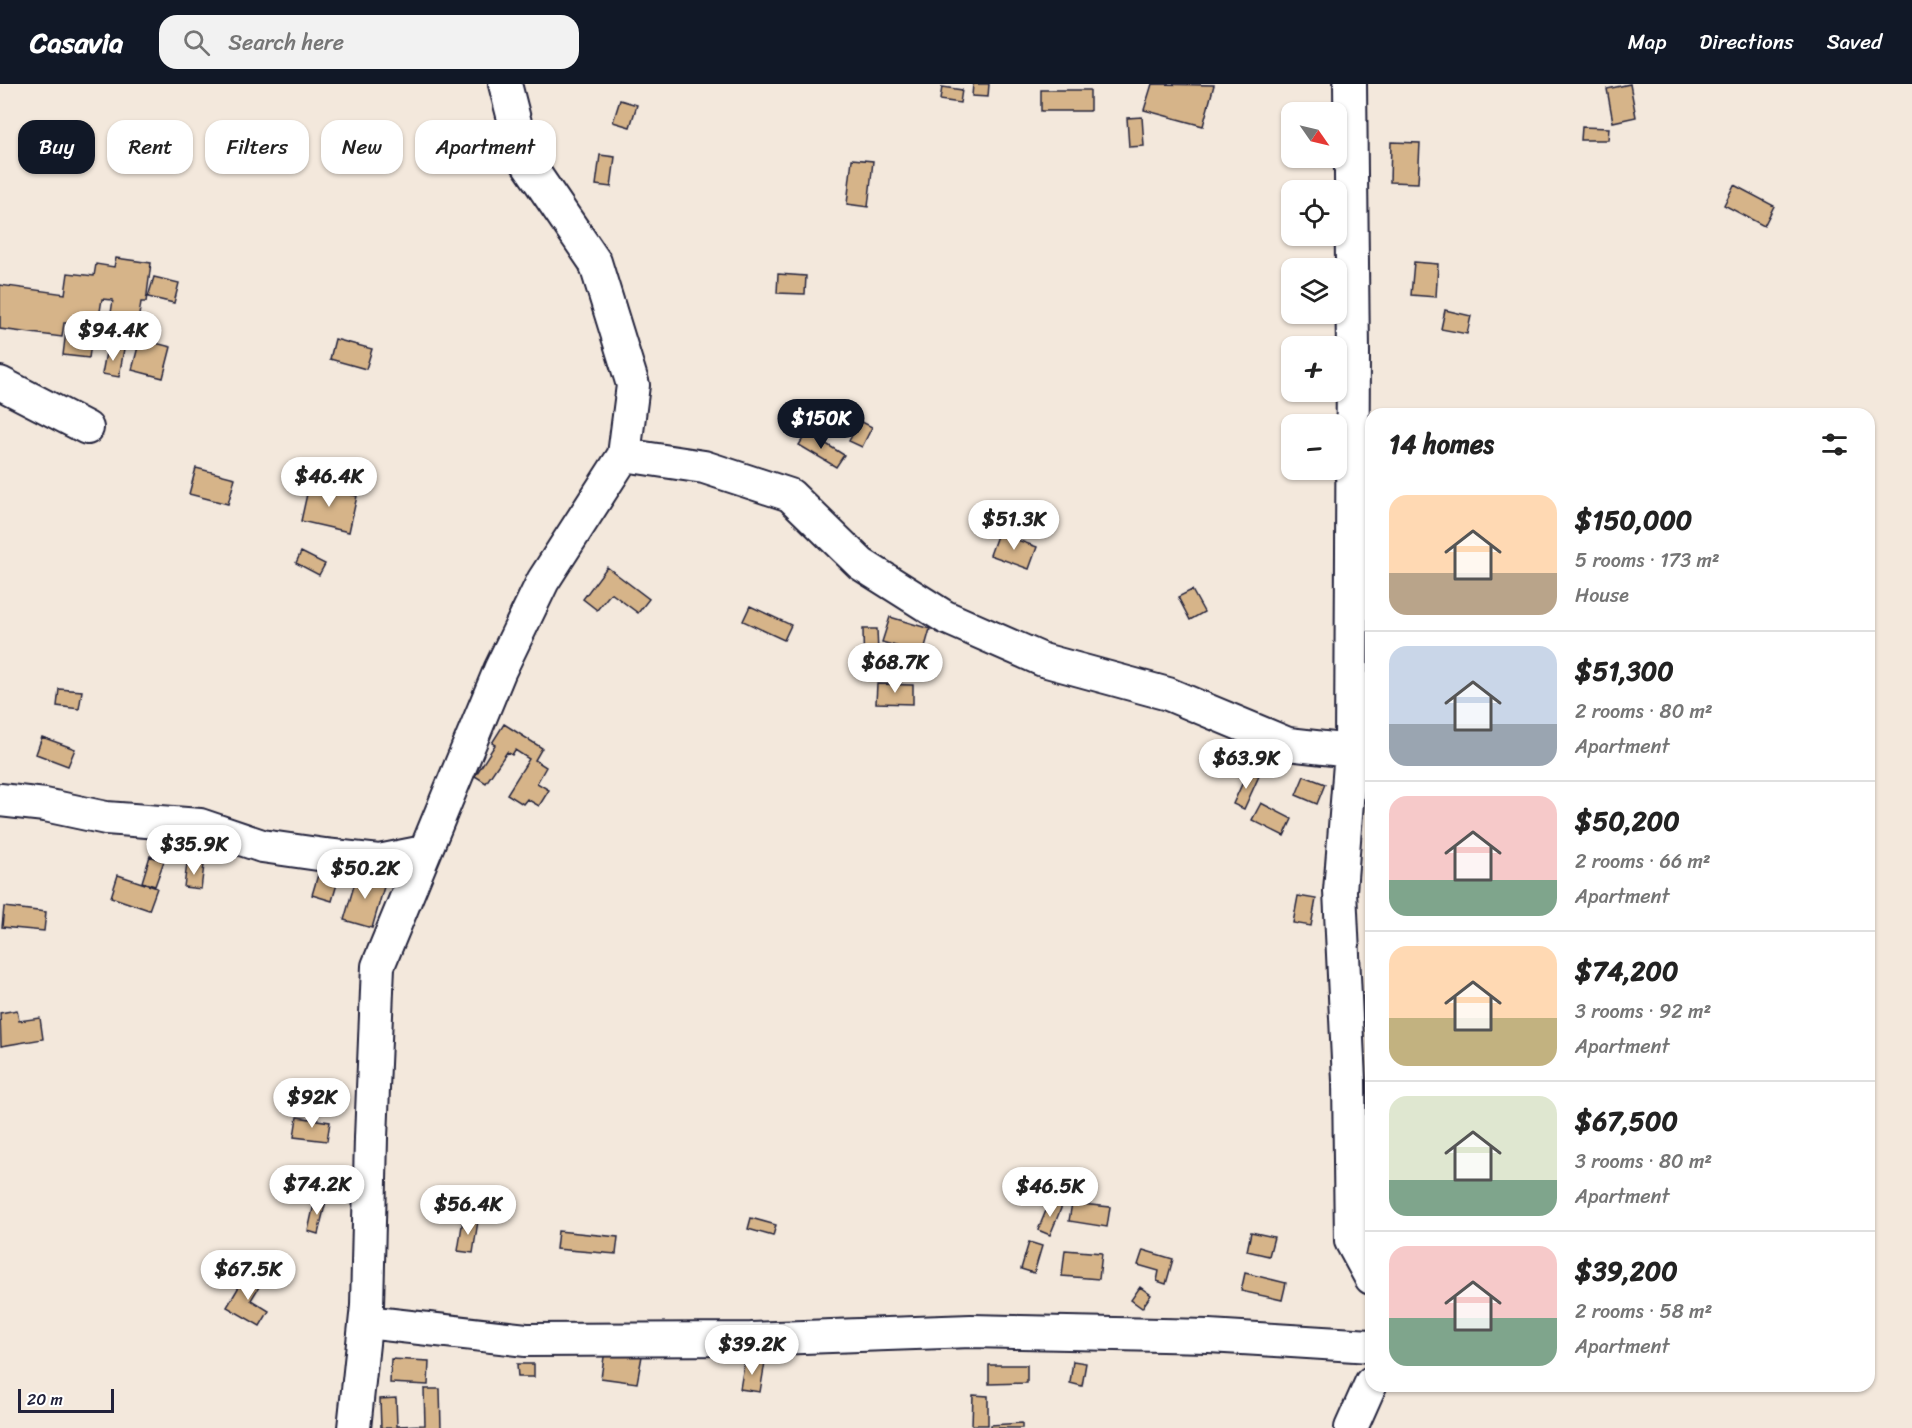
<!DOCTYPE html>
<html lang="en">
<head>
<meta charset="utf-8">
<style>
  :root { --surface:#fff; --page:#f2f2f2; --text:#222; --muted:#767676; --line:#e0e0e0; --accent:#111827 }
  body { margin:0; font-family:Sriracha,sans-serif; background:var(--page); color:var(--text); height:100vh; display:flex; flex-direction:column; font-size:22px; white-space:nowrap }
  * { box-sizing:border-box; margin:0 }
  p { font-size:20px; color:var(--muted) }
  .icon { flex:none; width:33px; height:33px; fill:none; stroke:currentColor; stroke-width:2; stroke-linecap:round; stroke-linejoin:round }
  .map { position:relative; flex:1; overflow:hidden }
  .side { position:absolute; left:1365px; top:324px; width:510px; height:984px; display:flex; flex-direction:column; background:var(--surface); border-radius:18px; box-shadow:0 2px 4px #0004 }
  .side>* { flex:none }
  .banner { position:absolute; left:18px; top:36px; width:570px; height:54px; display:flex; gap:12px }
  .needle { width:39px; rotate:124deg }
  .tools { position:absolute; left:1281px; top:18px; display:grid; gap:12px }
  .tools a { display:grid; place-items:center; width:66px; height:66px; border-radius:12px; background:var(--surface); box-shadow:0 2px 4px #0004; font-size:30px }
  .scale { position:absolute; left:18px; bottom:15px; width:96px; box-sizing:border-box; padding-left:6px; border:3px solid #22223b; border-top:0; font-size:16px; line-height:21px; white-space:nowrap; color:#22223b; -webkit-text-stroke:4px #fff; paint-order:stroke }
  .price { position:absolute; translate:-50% -51px; padding:0 14px; border-radius:21px; background:#fff; color:#222; font-size:20px; line-height:39px; filter:drop-shadow(0 2px 3px #0008) }
  .price::after { content:''; position:absolute; left:50%; top:36px; width:18px; height:14px; margin-left:-9px; background:inherit; clip-path:polygon(0 0,100% 0,50% 100%) }
  .price.active { background:var(--accent); color:#fff }
  ul { padding:0; list-style:none }
  li { display:flex; align-items:center; gap:18px; height:150px; padding:0 24px }
  li+li { border-top:2px solid var(--line) }
  li span { display:grid; place-items:center; flex:none; width:168px; height:120px; border-radius:18px; color:#555 }
  li>.icon { margin-inline-start:auto }
  span .icon { width:72px; height:72px; fill:#fffc; stroke-width:1 }
  li b { font-size:26px }
  h2 { display:flex; justify-content:space-between; align-items:center; height:72px; padding:0 24px; font-size:26px }
  .pill { padding:0 21px; border-radius:18px; background:var(--surface); box-shadow:0 2px 4px #0004; font-size:21px; line-height:54px }
  .pill.active { background:var(--accent); color:#fff }
  header { display:flex; align-items:center; gap:36px; box-sizing:border-box; height:84px; padding:0 30px; background:var(--accent); color:#fff }
  header strong { font-size:28px }
  nav { display:flex; gap:33px; margin-inline-start:auto; font-size:21px }
  .search { width:420px; height:54px; background:var(--page); display:flex; align-items:center; gap:15px; box-sizing:border-box; padding:0 21px; border-radius:18px; color:var(--muted); font-size:22px }
  .map>svg:first-child { display:block }
  .building { fill:#d6b489; stroke:#22223b; stroke-width:1.5 }
  .lines { fill:none; stroke-linecap:round; stroke-linejoin:round }
  .minor-casing { stroke:#22223b; stroke-width:36 }
  .minor { stroke:#fff; stroke-width:32 }
</style>
</head>
<body>
<header>
<strong>Casavia</strong>
<div class="search"><svg class="icon" aria-label="search" viewBox="0 0 24 24"><circle cx="10" cy="10" r="6"/><path d="M15 15l6 6"/></svg>Search here</div>
<nav><a>Map</a><a>Directions</a><a>Saved</a></nav>
</header>
<div class="map">
<svg width="1912" height="1344" viewBox="0 0 1912 1344">
  <rect width="100%" height="100%" fill="#f3e8dc"/>
  <filter id="ink" filterUnits="userSpaceOnUse"><feTurbulence type="fractalNoise" baseFrequency=".0167" numOctaves="2"/><feDisplacementMap in="SourceGraphic" scale="12" xChannelSelector="R" yChannelSelector="G"/><feConvolveMatrix kernelMatrix="1 2 1 2 8 2 1 2 1" color-interpolation-filters="sRGB"/></filter>
  <g filter="url(#ink)">
    <path class="building" d="M973 0H989L988 13 972 12Z
      M1152 0 1214 1 1203 42 1144 26Z
      M1630 0 1636 33 1613 38 1607 5Z
      M942 3 962 6 960 19 940 16Z
      M1041 6H1090V27H1041Z
      M620 16 637 21 630 43 613 38Z
      M1142 33 1144 62 1129 63 1127 34Z
      M1582 43 1609 44 1608 56H1581Z
      M1391 58 1420 59 1418 99 1390 98Z
      M600 71 615 73 611 103 596 101Z
      M852 75 873 77 868 123 847 120Z
      M1734 101 1774 122 1764 142 1724 121Z
      M116 174 151 179 146 218H141L135 258 107 255 113 216 102 215 97 246 93 245 89 274 63 271 67 239H64L62 253 0 245V201L65 210 68 189 94 192 96 180 114 183Z
      M1414 178 1438 180 1436 213 1411 211Z
      M778 190 806 192 805 210 777 209Z
      M154 193 179 199 174 219 148 213Z
      M1445 226 1471 232 1467 250 1441 245Z
      M140 255 171 263 163 294 132 286Z
      M335 255 372 265 366 285 330 275Z
      M107 263 124 265 119 293 102 290Z
      M860 337 872 343 862 363 849 357Z
      M807 348 844 371 836 383 799 361Z
      M196 384 235 394 228 420 189 410Z
      M309 401 357 412 349 448 301 437Z
      M998 449 1037 463 1029 485 990 471Z
      M301 468 325 480 319 491 296 479Z
      M607 483 649 515 638 529 611 509 597 526 583 515Z
      M1192 506 1204 528 1190 536 1178 513Z
      M750 522 791 541 784 556 743 537Z
      M890 533 930 545 923 570 882 558Z
      M863 545H877L879 595 864 596Z
      M877 600 913 601V620L876 619Z
      M59 605 82 607 79 625 57 622Z
      M504 640 542 664 535 676 546 683 537 699 549 706 539 722 527 715 523 720 507 710 529 675 515 666 512 671 507 668 486 699 475 692 495 661 492 659Z
      M42 653 75 665 68 682 36 670Z
      M1248 687 1259 692 1244 725 1233 720Z
      M1304 692 1325 700 1317 720 1296 711Z
      M1261 719 1292 735 1284 752 1252 736Z
      M150 772 164 777 155 802 142 798Z
      M187 779 204 781 201 805 184 803Z
      M320 784 340 790 332 817 312 811Z
      M358 788 386 796 372 844 344 836Z
      M118 791 157 804 149 826 111 813Z
      M1298 812 1316 815 1311 842 1293 839Z
      M4 823 46 828 44 847 2 843Z
      M17 926 19 937 40 934 43 955 1 962 0 929Z
      M297 1033 330 1038 327 1057 294 1053Z
      M284 1094 312 1097 310 1111 282 1108Z
      M438 1110 469 1117 467 1125 436 1118Z
      M315 1115 326 1117 318 1150 308 1147Z
      M1050 1117 1062 1122 1050 1151 1038 1146Z
      M1072 1119 1110 1123 1107 1143 1069 1137Z
      M751 1134 776 1141 773 1152 748 1145Z
      M463 1135 478 1137 473 1169 458 1167Z
      M558 1147 618 1153 616 1170 556 1165Z
      M1251 1148 1274 1153 1269 1172 1247 1167Z
      M1029 1158 1042 1162 1034 1189 1021 1185Z
      M1065 1166 1102 1169 1099 1195 1062 1192Z
      M1143 1166 1173 1175 1166 1200 1157 1197 1159 1187 1138 1181Z
      M247 1189 262 1198 251 1216 269 1227 260 1242 227 1223Z
      M1245 1189 1286 1199 1282 1216 1241 1207Z
      M1140 1203 1151 1211 1142 1224 1131 1216Z
      M605 1266 642 1272 637 1299 601 1294Z
      M391 1275 429 1277 428 1301 390 1299Z
      M745 1275 765 1278 760 1308 740 1305Z
      M1073 1277 1086 1279 1082 1302 1070 1299Z
      M517 1280H534V1293H518Z
      M989 1281H1027V1299L989 1300Z
      M424 1305H440L441 1344H381L380 1315 396 1314 397 1342 425 1341Z
      M973 1311 988 1312V1341H972Z
      M1022 1339V1344H991V1341Z"/>
    <g class="lines">
      <defs>
        <path id="minor" d="M1350 0 1353 269 1351 667 1340 807 1349 997 1351 1157 1371 1194
          M0 299 87 344
          M624 371 704 383 790 411 861 480 945 533 1043 576 1168 610 1288 660 1351 667
          M0 716 45 721 106 734 200 741 262 762 325 771 379 777 424 768
          M366 1238 526 1256 751 1255 971 1247 1209 1252 1371 1262
          M354 1344 367 1222 371 1054 378 882 500 586 543 497 624 371 633 301 595 178 524 74 505 0
          M1351 1344 1371 1299"/>
      </defs>
      <use href="#minor" class="minor-casing"/>
      <use href="#minor" class="minor"/>
    </g>
  </g>
</svg>
<div class="tools">
<a><svg class="needle" viewBox="-14 -14 28 28"><path d="M0-13l5 13h-10z" fill="#e53935"/><path d="M0 13l5-13h-10z" fill="#767676"/></svg></a>
<a><svg class="icon" aria-label="locate" viewBox="0 0 24 24"><circle cx="12" cy="12" r="6"/><path d="M12 2v4M12 18v4M2 12h4M18 12h4"/></svg></a>
<a><svg class="icon" aria-label="layers" viewBox="0 0 24 24"><path d="M12 4l9 5-9 5-9-5zM3 14l9 5 9-5"/></svg></a>
<a>+</a>
<a>−</a>
</div>
<div class="scale">20 m</div>
<b class="price" style="left:113px;top:278px">$94.4K</b>
<b class="price active" style="left:821px;top:366px">$150K</b>
<b class="price" style="left:329px;top:424px">$46.4K</b>
<b class="price" style="left:1014px;top:467px">$51.3K</b>
<b class="price" style="left:895px;top:610px">$68.7K</b>
<b class="price" style="left:1246px;top:706px">$63.9K</b>
<b class="price" style="left:194px;top:792px">$35.9K</b>
<b class="price" style="left:365px;top:816px">$50.2K</b>
<b class="price" style="left:312px;top:1045px">$92K</b>
<b class="price" style="left:317px;top:1132px">$74.2K</b>
<b class="price" style="left:1050px;top:1134px">$46.5K</b>
<b class="price" style="left:468px;top:1152px">$56.4K</b>
<b class="price" style="left:248px;top:1217px">$67.5K</b>
<b class="price" style="left:752px;top:1292px">$39.2K</b>
<div class="banner">
<a class="pill active">Buy</a>
<a class="pill">Rent</a>
<a class="pill">Filters</a>
<a class="pill">New</a>
<a class="pill">Apartment</a>
</div>
<section class="side">
<h2>14 homes<svg class="icon" aria-label="filters" viewBox="0 0 24 24"><path d="M4 7h16M4 17h16"/><circle cx="9" cy="7" r="2"/><circle cx="15" cy="17" r="2"/></svg></h2>
<ul>
<li><span style="background:linear-gradient(#ffd9b3 65%,#b9a48a 0)"><svg class="icon" aria-label="home" viewBox="0 0 24 24"><path d="M3 11l9-7 9 7M6 9v11h12V9"/></svg></span><div><b>$150,000</b><p>5 rooms · 173 m²</p><p>House</p></div></li>
<li><span style="background:linear-gradient(#c9d6e8 65%,#9aa5b1 0)"><svg class="icon" aria-label="home" viewBox="0 0 24 24"><path d="M3 11l9-7 9 7M6 9v11h12V9"/></svg></span><div><b>$51,300</b><p>2 rooms · 80 m²</p><p>Apartment</p></div></li>
<li><span style="background:linear-gradient(#f6c9c9 70%,#7fa58c 0)"><svg class="icon" aria-label="home" viewBox="0 0 24 24"><path d="M3 11l9-7 9 7M6 9v11h12V9"/></svg></span><div><b>$50,200</b><p>2 rooms · 66 m²</p><p>Apartment</p></div></li>
<li><span style="background:linear-gradient(#ffd9b3 60%,#c2b280 0)"><svg class="icon" aria-label="home" viewBox="0 0 24 24"><path d="M3 11l9-7 9 7M6 9v11h12V9"/></svg></span><div><b>$74,200</b><p>3 rooms · 92 m²</p><p>Apartment</p></div></li>
<li><span style="background:linear-gradient(#dfe7d0 70%,#7fa58c 0)"><svg class="icon" aria-label="home" viewBox="0 0 24 24"><path d="M3 11l9-7 9 7M6 9v11h12V9"/></svg></span><div><b>$67,500</b><p>3 rooms · 80 m²</p><p>Apartment</p></div></li>
<li><span style="background:linear-gradient(#f6c9c9 60%,#7fa58c 0)"><svg class="icon" aria-label="home" viewBox="0 0 24 24"><path d="M3 11l9-7 9 7M6 9v11h12V9"/></svg></span><div><b>$39,200</b><p>2 rooms · 58 m²</p><p>Apartment</p></div></li>
</ul>
</section>
</div>
</body>
</html>
